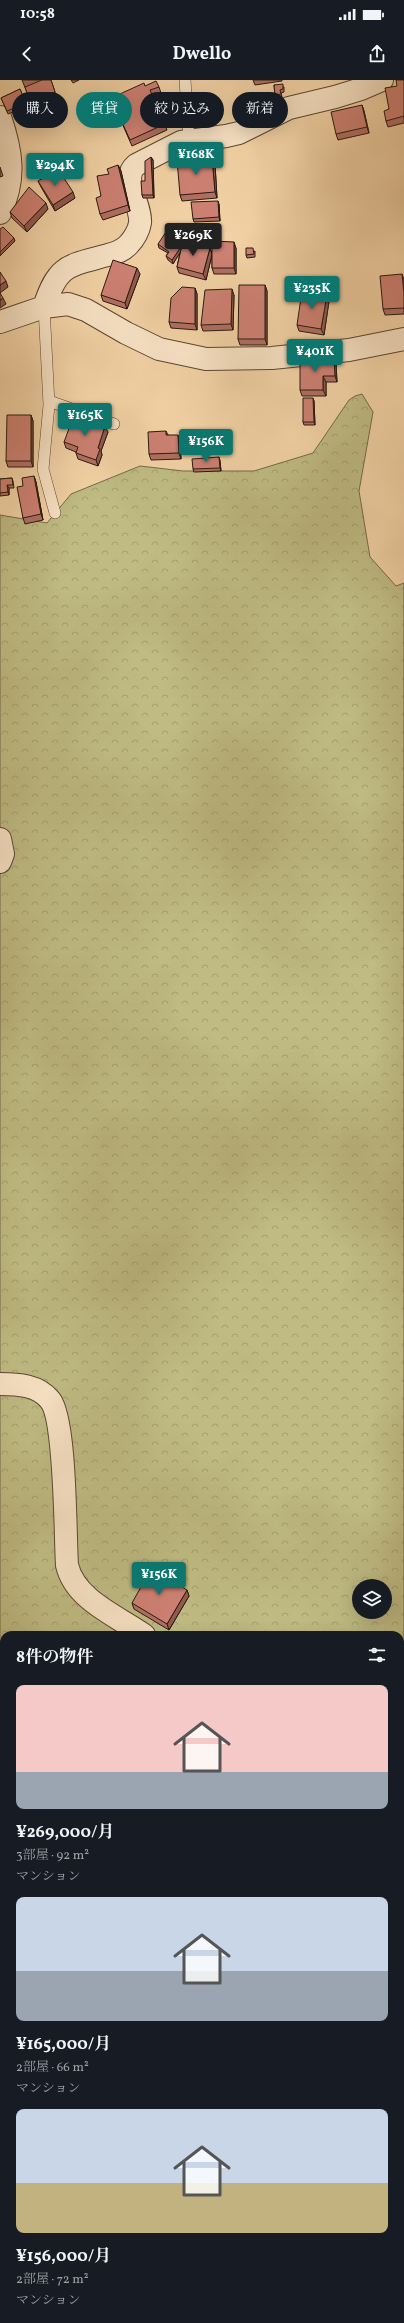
<!DOCTYPE html>
<html lang="ja">
<head>
<meta charset="utf-8">
<style>
  :root { --surface:#171b24; --page:#242831; --text:#f1f3f6; --muted:#9ea1a6; --accent:#0f766e }
  body { margin:0; font-family:Vollkorn,"Noto Serif JP",serif; background:var(--page); color:var(--text); height:100vh; display:flex; flex-direction:column; font-size:15px; white-space:nowrap }
  * { box-sizing:border-box; margin:0 }
  p { font-size:13px; color:var(--muted) }
  .icon { flex:none; width:22px; height:22px; fill:none; stroke:currentColor; stroke-width:2; stroke-linecap:round; stroke-linejoin:round }
  .map { position:relative; flex:1; overflow:hidden }
  .drawer { position:absolute; left:0px; top:1551px; width:404px; height:692px; display:flex; flex-direction:column; background:var(--surface); border-radius:12px 12px 0 0; box-shadow:0 4px 16px #0002 }
  .drawer>* { flex:none }
  .top-card { position:absolute; left:12px; top:12px; width:380px; height:36px; display:flex; gap:8px }
  .buttons { position:absolute; left:352px; top:1499px; display:grid; gap:8px }
  .buttons a { display:grid; place-items:center; width:40px; height:40px; border-radius:50%; background:var(--surface); box-shadow:0 4px 16px #0002; font-size:20px }
  .price { position:absolute; translate:-50% -34px; padding:0 9px; border-radius:4px; background:var(--accent); color:#fff; font-size:13px; line-height:26px; filter:drop-shadow(0 1px 2px #0008) }
  .price::after { content:''; position:absolute; left:50%; top:24px; width:12px; height:9px; margin-left:-6px; background:inherit; clip-path:polygon(0 0,100% 0,50% 100%) }
  .price.on { background:#222; color:#fff }
  ul { padding:0; list-style:none }
  li { display:grid; align-content:center; gap:8px; height:212px; padding:0 16px }
  li span { display:grid; place-items:center; height:124px; border-radius:8px; color:#555 }
  li>.icon { margin-inline-start:auto }
  span .icon { width:72px; height:72px; fill:#fffc; stroke-width:1 }
  li b { font-size:17px }
  h2 { display:flex; justify-content:space-between; align-items:center; height:48px; padding:0 16px; font-size:17px }
  .pill { padding:0 14px; border-radius:18px; background:var(--surface); box-shadow:0 4px 16px #0002; font-size:14px; line-height:36px }
  .pill.on { background:var(--accent); color:#fff }
  .status { display:flex; justify-content:space-between; align-items:center; height:28px; padding:0 20px; background:var(--surface); direction:ltr }
  .status svg { height:11px; fill:currentColor }
  header { display:flex; justify-content:space-between; align-items:center; height:52px; padding:0 16px; background:var(--surface); font-size:18px; font-weight:700 }
  .map>svg:first-child { display:block }
  .forest { fill:url(#forest-crowns); stroke:#746a49; fill-rule:evenodd }
  .lines { fill:none; stroke-linecap:round; stroke-linejoin:round }
  .lane-casing { stroke:#5b4834; stroke-width:12 }
  .street-casing { stroke:#5b4834; stroke-width:24 }
  .lane { stroke:#f7e2c4; stroke-width:11 }
  .street { stroke:#f7e2c4; stroke-width:22 }
  .wall { fill:#b06f63; stroke:#291a0f }
  .shaded-wall { fill:#905a50; stroke:#291a0f }
  .building { fill:#cd8173; stroke:#291a0f }
</style>
</head>
<body>
<div class="status"><b>10:58</b><svg viewBox="0 0 49 12"><path d="M0 12V9h3v3zM5 12V6h3v6zM10 12V3h3v9zM15 12V0h3v12zM26 1h20v11H26zM47 4h2v5h-2z"/></svg></div>
<header><svg class="icon" aria-label="back" viewBox="0 0 24 24"><path d="M15 5l-7 7 7 7"/></svg>Dwello<svg class="icon" aria-label="share" viewBox="0 0 24 24"><path d="M12 15V3M7 8l5-5 5 5M5 13v7h14v-7"/></svg></header>
<div class="map">
<svg width="404" height="2243" viewBox="0 0 404 2243">
  <defs>
    <pattern id="forest-crowns" width="20" height="18" patternUnits="userSpaceOnUse"><rect width="20" height="18" fill="#bfbb83"/><path d="M2 6a3 3 0 1 1 6 0M12 15a3 3 0 1 1 6 0" fill="none" stroke="#a4a070"/></pattern>
  </defs>
  <rect width="100%" height="100%" fill="#f2d2a5"/>
  <filter id="stains"><feTurbulence type="fractalNoise" baseFrequency=".005" numOctaves="4"/><feColorMatrix values="0 0 0 0 .2 0 0 0 0 .09 0 0 0 0 .02 0 0 0 .5 -.17"/></filter>
  <radialGradient id="worn" r=".72"><stop offset=".6" stop-color="#630" stop-opacity="0"/><stop offset="1" stop-color="#630" stop-opacity=".3"/></radialGradient>
  <path class="forest" d="M362 314 373 332 359 411 370 477 396 506 404 503V2243H0V435L47 443 71 414 140 386 183 391H254L313 373 349 320 355 316ZM359 1506H385V1532H359ZM4 1555H400V2239H4Z"/>
  <g class="lines">
    <defs>
      <path id="lane" d="M185 0 189 60
        M44 227 49 325 43 389 55 433
        M49 321 114 344"/>
      <path id="street" d="M0 37C12 72 16 99 0 133
        M44 227C58 184 68 186 108 175 116 173 123 171 129 164 134 159 139 150 140 143 142 125 120 98 136 85L181 62 226 56 239 53 289 28 335 17 361 9 382 0
        M0 242 44 227 68 224 86 230 126 253 159 269 206 279 272 278 349 270 404 259
        M0 759 3 774 0 782
        M0 1304C18 1304 38 1305 50 1320 66 1339 65 1455 67 1485 75 1520 117 1536 144 1555
        M400 1677 404 1673
        M0 1984 4 1980"/>
    </defs>
    <use href="#lane" class="lane-casing"/>
    <use href="#street" class="street-casing"/>
    <use href="#lane" class="lane"/>
    <use href="#street" class="street"/>
  </g>
  <path class="wall" d="M22 0H51L56 15 32 25Z
    M71 0H79L73 3Z
    M253 0H282V1L255 5Z
    M404 0V43L388 47 386 41 389 29 397 6Z
    M274 5 284 7V12L281 13 282 17 276 18 275 15Z
    M145 6 159 7 161 13 153 16 167 50 132 66 111 18Z
    M20 9 27 26 8 34 1 18Z
    M362 25 364 31 369 53 338 60 336 54Z
    M151 77 153 80 154 118H143L142 115Z
    M215 84 217 118 182 121 180 115Z
    M118 85 121 91 130 131 103 140 100 134 101 116 109 94Z
    M0 87 3 96 0 97Z
    M38 101 75 118 55 131 41 107Z
    M219 124 220 141 194 142 193 139Z
    M48 129 27 152 12 138 10 132Z
    M185 160 186 162 210 168 212 173 236 168V194H214L212 188V175L206 200 179 193 177 187 180 172 173 184 168 180 166 176 168 173 159 168 158 164Z
    M255 171V177L247 178 246 175Z
    M140 194 127 229 103 221 101 215Z
    M404 199V234L385 235 383 229Z
    M265 205 267 211V265H240L238 259Z
    M195 208 197 214V250L171 248 169 242Z
    M234 215 233 250 203 251 201 245Z
    M329 221 324 255 299 251 297 245Z
    M334 278 336 284 337 302H326V316H302L300 310Z
    M313 318 314 321 315 345H304L303 342Z
    M31 335 33 341V387H8L6 381Z
    M166 351 168 355 180 361 181 379 151 380 149 374Z
    M108 352 101 371 102 375 98 386 78 379 76 373V372L66 368 64 362Z
    M219 377 220 381 221 391 194 392 193 389Z
    M34 396 36 402 43 440 25 444 23 438V406Z
    M12 398 13 401 14 408H9V415L0 416V399Z
    M187 1510 189 1516 169 1550 134 1529 132 1523Z"/>
  <path class="shaded-wall" d="M362 25 364 31 369 53 367 47Z
    M151 77 153 80 154 118 153 115Z
    M212 78 215 84 217 118 215 112Z
    M118 85 121 91 130 131 128 125Z
    M73 112 75 118 55 131 53 125Z
    M218 121 219 124 220 141 219 137Z
    M46 123 48 129 27 152 24 146Z
    M14 158 15 161 0 176V172Z
    M185 160 186 163 173 184 172 180Z
    M234 162 236 168V194L234 188Z
    M210 168 212 174 206 200 203 194Z
    M137 188 140 194 127 229 125 223Z
    M402 194 404 199V213Z
    M6 201 8 207 0 213V205Z
    M265 205 267 211V265L265 259Z
    M195 208 197 214V250L195 244Z
    M232 209 234 215 233 250 231 244Z
    M327 215 329 221 324 255 321 249Z
    M3 218 6 224 0 228V220Z
    M334 278 336 284 337 302 335 296Z
    M323 296 326 302V316L323 310Z
    M313 318 314 321 315 345 314 342Z
    M31 335 33 341V387L31 381Z
    M105 346 108 352 101 371 102 375 98 386 96 380 98 368Z
    M178 355 180 361 181 379 179 373Z
    M219 377 220 381 221 391 220 388Z
    M34 396 36 402 43 440 41 434Z
    M7 405 9 408V415L8 412Z
    M187 1510 189 1516 169 1550 167 1544Z"/>
  <path class="building" d="M42 0H51L55 12 30 22 25 7Z
    M396 0H404V36L386 41 384 31 389 29 385 8 397 6Z
    M156 1 159 7 150 10 165 44 130 60 111 18 144 3 145 6Z
    M283 4V9L280 10 281 14 275 15 274 5Z
    M20 9 26 23 7 31 1 18Z
    M362 25 367 47 336 54 331 32Z
    M151 77 153 115H142L141 101H145V81Z
    M212 78 215 112 180 115 177 80Z
    M118 85 128 125 100 134 96 118 101 116 97 96 109 94 107 89Z
    M58 89 73 112 53 125 38 101Z
    M29 107 46 123 24 146 10 132Z
    M218 121 219 137 193 139 191 122Z
    M3 147 14 158 0 172V149Z
    M168 149 185 160 184 161H183V164L172 180 166 176 169 172 158 164Z
    M183 161 210 168 203 194 177 187Z
    M212 161 234 162V188H212Z
    M246 168H253L254 174 246 175Z
    M113 180 137 188 125 223 101 215Z
    M0 192 6 201 0 205Z
    M402 194 404 213V228L383 229 380 196Z
    M239 205H265V259H238Z
    M182 207 195 208V244L169 242 171 218Z
    M232 209 231 244 201 245 205 210Z
    M302 211 327 215 321 249 297 245Z
    M0 213 3 218 0 220Z
    M334 278 335 296H323V310H300V279Z
    M303 318H313L314 342H303Z
    M7 335H31V381H6Z
    M74 335 105 346 98 368 100 369 96 380 76 373 78 367 64 362Z
    M166 351V355H178L179 373 149 374 148 352Z
    M219 377 220 388 193 389 192 379Z
    M34 396 41 434 23 438 17 407 23 406 22 398Z
    M12 398 13 405H7L8 412 0 413V399Z
    M151 1489 187 1510 167 1544 132 1523Z"/>
  <rect width="100%" height="100%" filter="url(#stains)"/>
  <rect width="100%" height="100%" fill="url(#worn)"/>
</svg>
<div class="buttons">
<a><svg class="icon" aria-label="layers" viewBox="0 0 24 24"><path d="M12 4l9 5-9 5-9-5zM3 14l9 5 9-5"/></svg></a>
</div>
<b class="price" style="left:196px;top:96px">¥168K</b>
<b class="price" style="left:55px;top:107px">¥294K</b>
<b class="price on" style="left:193px;top:177px">¥269K</b>
<b class="price" style="left:312px;top:230px">¥235K</b>
<b class="price" style="left:315px;top:293px">¥401K</b>
<b class="price" style="left:85px;top:357px">¥165K</b>
<b class="price" style="left:206px;top:383px">¥156K</b>
<b class="price" style="left:159px;top:1516px">¥156K</b>
<div class="top-card">
<a class="pill">購入</a>
<a class="pill on">賃貸</a>
<a class="pill">絞り込み</a>
<a class="pill">新着</a>
</div>
<section class="drawer">
<h2>8件の物件<svg class="icon" aria-label="filters" viewBox="0 0 24 24"><path d="M4 7h16M4 17h16"/><circle cx="9" cy="7" r="2"/><circle cx="15" cy="17" r="2"/></svg></h2>
<ul>
<li><span style="background:linear-gradient(#f6c9c9 70%,#9aa5b1 0)"><svg class="icon" aria-label="home" viewBox="0 0 24 24"><path d="M3 11l9-7 9 7M6 9v11h12V9"/></svg></span><div><b>¥269,000/月</b><p>3部屋 · 92 m²</p><p>マンション</p></div></li>
<li><span style="background:linear-gradient(#c9d6e8 60%,#9aa5b1 0)"><svg class="icon" aria-label="home" viewBox="0 0 24 24"><path d="M3 11l9-7 9 7M6 9v11h12V9"/></svg></span><div><b>¥165,000/月</b><p>2部屋 · 66 m²</p><p>マンション</p></div></li>
<li><span style="background:linear-gradient(#c9d6e8 60%,#c2b280 0)"><svg class="icon" aria-label="home" viewBox="0 0 24 24"><path d="M3 11l9-7 9 7M6 9v11h12V9"/></svg></span><div><b>¥156,000/月</b><p>2部屋 · 72 m²</p><p>マンション</p></div></li>
</ul>
</section>
</div>
</body>
</html>
